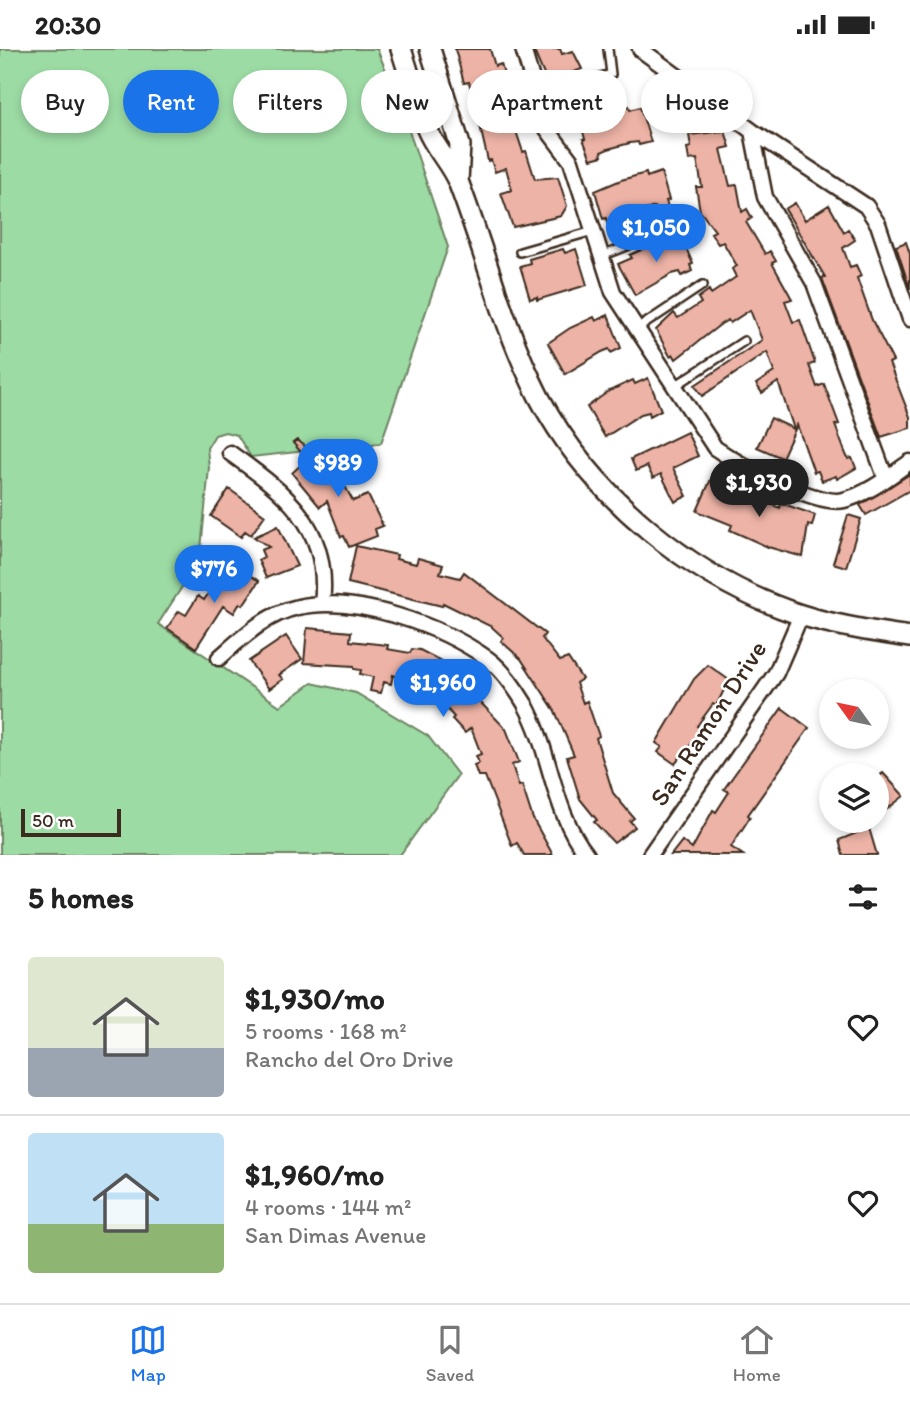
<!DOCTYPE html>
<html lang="en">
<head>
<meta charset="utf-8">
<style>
  :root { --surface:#fff; --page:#f2f2f2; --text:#222; --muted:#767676; --line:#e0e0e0; --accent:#1a73e8 }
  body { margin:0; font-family:Itim,sans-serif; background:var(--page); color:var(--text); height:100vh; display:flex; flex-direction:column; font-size:26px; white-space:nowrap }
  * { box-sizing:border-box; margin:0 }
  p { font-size:23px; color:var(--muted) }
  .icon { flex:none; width:38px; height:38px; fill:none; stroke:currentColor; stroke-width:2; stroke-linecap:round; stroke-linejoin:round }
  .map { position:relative; height:806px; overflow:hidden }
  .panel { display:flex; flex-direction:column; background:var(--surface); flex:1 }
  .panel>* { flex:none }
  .guide { position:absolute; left:21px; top:21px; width:868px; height:63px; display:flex; gap:14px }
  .needle { width:46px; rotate:303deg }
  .buttons { position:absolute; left:819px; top:630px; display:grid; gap:14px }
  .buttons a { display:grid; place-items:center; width:70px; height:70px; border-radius:50%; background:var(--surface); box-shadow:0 4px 10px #0003; font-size:35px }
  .scale { position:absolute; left:21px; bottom:18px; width:100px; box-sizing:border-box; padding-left:7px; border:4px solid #3b2a1e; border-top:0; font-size:19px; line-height:24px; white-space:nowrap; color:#3b2a1e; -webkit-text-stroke:5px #fff; paint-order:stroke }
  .price { position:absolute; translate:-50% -60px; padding:0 16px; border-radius:24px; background:var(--accent); color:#fff; font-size:23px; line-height:46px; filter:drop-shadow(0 2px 4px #0008) }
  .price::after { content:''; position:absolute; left:50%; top:42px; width:21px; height:16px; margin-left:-10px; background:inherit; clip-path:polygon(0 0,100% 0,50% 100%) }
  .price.active { background:#222; color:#fff }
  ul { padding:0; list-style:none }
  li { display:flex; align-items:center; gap:21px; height:175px; padding:0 28px }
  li+li { border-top:2px solid var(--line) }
  li span { display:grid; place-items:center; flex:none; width:196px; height:140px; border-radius:7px; color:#555 }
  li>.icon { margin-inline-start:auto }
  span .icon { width:84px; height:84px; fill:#fffc; stroke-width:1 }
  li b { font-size:30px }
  h2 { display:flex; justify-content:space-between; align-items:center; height:84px; padding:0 28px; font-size:30px }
  .chip { padding:0 24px; border-radius:32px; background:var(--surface); box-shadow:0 4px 10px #0003; font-size:24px; line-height:63px }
  .chip.active { background:var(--accent); color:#fff }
  .status { display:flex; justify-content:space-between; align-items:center; height:49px; padding:0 35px; background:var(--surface); direction:ltr }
  .status svg { height:19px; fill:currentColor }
  .tab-bar { display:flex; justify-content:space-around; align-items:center; height:98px; border-top:2px solid var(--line); background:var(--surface); font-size:19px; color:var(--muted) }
  .tab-bar a { display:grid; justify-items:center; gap:4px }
  .tab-bar .active { color:var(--accent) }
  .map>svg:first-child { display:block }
  .green { fill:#9cdba4; stroke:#6c8261; stroke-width:2 }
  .building { fill:#edb3a6; stroke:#3b2a1e; stroke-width:2 }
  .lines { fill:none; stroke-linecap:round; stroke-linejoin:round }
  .service-casing { stroke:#3b2a1e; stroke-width:12 }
  .minor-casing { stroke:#3b2a1e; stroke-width:19 }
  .secondary-casing { stroke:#3b2a1e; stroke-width:24 }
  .service { stroke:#fff; stroke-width:7 }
  .minor { stroke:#fff; stroke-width:14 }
  .secondary { stroke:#fff; stroke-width:19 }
  .labels { text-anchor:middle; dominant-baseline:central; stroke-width:5; stroke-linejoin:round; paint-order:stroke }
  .street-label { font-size:26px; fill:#3b2a1e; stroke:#fff }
</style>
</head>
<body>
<div class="status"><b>20:30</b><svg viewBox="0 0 49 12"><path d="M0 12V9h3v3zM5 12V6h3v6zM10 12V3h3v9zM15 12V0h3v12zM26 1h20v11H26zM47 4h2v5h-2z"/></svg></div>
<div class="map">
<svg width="910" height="806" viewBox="0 0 910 806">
  <rect width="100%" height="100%" fill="#fff"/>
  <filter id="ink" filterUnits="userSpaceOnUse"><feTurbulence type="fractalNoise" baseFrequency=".0143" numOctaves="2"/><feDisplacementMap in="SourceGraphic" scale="14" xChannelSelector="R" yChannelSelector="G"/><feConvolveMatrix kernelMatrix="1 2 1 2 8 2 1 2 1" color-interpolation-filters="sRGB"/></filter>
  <g filter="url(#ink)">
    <path class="green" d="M0 0H377L401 58 448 198 381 394 251 408 237 386 225 383 215 386 207 399 209 419 201 500 191 524 158 575 280 657 312 634 356 644 428 687 458 726 400 806H0Z"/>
    <path class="building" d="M455 0H490L495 17 501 15 506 33 500 35 506 55 512 53 518 72 513 73 523 103 526 102 535 130 558 128 567 157 561 167 513 178 501 144 512 141 506 119 495 123 491 111 488 112 475 55 469 33 464 34Z
      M533 0H560L562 5 573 2 582 20 547 33Z
      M664 32 689 50 681 61 656 43Z
      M629 57 630 61 640 58 651 93 639 96 638 93 630 94 608 100 601 103 602 107 591 110 583 90H585L581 75 592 72 591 68Z
      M725 82 730 98 721 100 730 137 737 136 742 163 747 160 752 169 746 173 765 205 770 202 776 212 772 214 792 250 785 252 793 273 800 271 815 314 809 316 817 338 824 335 839 375 835 376 845 403 848 410 852 409 856 419 837 430 836 427 822 432 818 422 814 423 797 376 782 409 757 398 771 369 794 380 778 333 762 344 756 335 774 323 767 303 702 347 695 336 762 291 750 261 730 274 728 271 721 275 676 310 673 305 670 307 656 281 674 264 678 269 701 254 698 249 709 241 711 245 736 228 732 220 737 217 723 193 718 195 711 184 715 182 700 162 696 138H702L697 110 689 111 687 99 691 98 689 86Z
      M661 123 669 151 666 152 668 158 657 161 655 158 619 169V172L608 176 606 169 603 170 595 142 621 131 646 124 647 128Z
      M795 154 805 171 829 156 844 183 848 180 855 191 843 199 850 218 856 216 861 227 857 229 872 271 893 312 889 314 910 368V379L881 388 822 229 825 228 785 160Z
      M681 188 693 215 690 216 692 222 682 227 680 223 672 225 635 246 618 215 632 209 630 206 666 190 668 194Z
      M906 193 910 205V240L896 197Z
      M563 200 565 204 576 200 587 236 537 251V248L530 250 520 217 530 214 529 210Z
      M608 266 621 299 611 304 609 300 602 303 565 325 548 294 570 279 594 268 596 272Z
      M648 329 661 361 650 367 649 363 641 365 605 388 587 358 609 342 633 331 635 335Z
      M687 383 698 407 673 419 687 447 675 453 661 425 653 429 647 417 636 422 631 410Z
      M297 391 321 409 336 431 340 428 353 452 368 446 383 477 375 480 377 487 349 498 344 487 341 488 327 452 320 458 292 424 307 410 293 394Z
      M910 425V441L866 466 860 456Z
      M711 430 722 434 720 438 756 453 757 450 780 459 781 454 815 466 812 477 808 476 803 508 768 498 730 481 732 476 697 462Z
      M229 440 265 466 251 486 245 482 241 488 211 467Z
      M848 466 861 470 846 518 833 514Z
      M278 477 297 517 266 529 258 511 264 508 261 501 269 498 254 488Z
      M356 497 397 506 396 510 416 515 418 509 443 516 440 524 460 529 464 523 545 585 542 589 560 612 568 609 582 630 576 634 583 654 587 652 599 687 596 689 613 744 634 769 630 772 635 778 614 794 594 773 597 771 580 750 567 708 574 706 555 662 521 610 501 592 504 589 492 578 443 554 442 557 348 534Z
      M234 516 259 532 243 556 240 554 234 564 223 557 196 599 167 579 179 562 186 566 198 547 204 551 225 519 230 522Z
      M307 579 351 583 350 592 388 596 387 600 410 604 412 600 420 601 447 615 470 641 473 639 483 650 480 653 506 680 519 713 512 716 519 737 522 736 533 770 553 806H524L517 794 512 797 485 727H478L474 716 479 714 476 707 481 705 471 679 465 684 452 670 454 668 445 658 451 653 393 626 391 635 384 633 381 644 370 642 373 628 360 625 361 621 354 620V617L304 614Z
      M286 587 302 610 279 626 283 630 269 640 249 612Z
      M708 616 729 631 716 657 713 655 697 677 701 680 697 688 675 715 658 703 662 698 656 694 694 630Z
      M782 659 809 679 748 766 750 768 731 798 743 806H671L682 792 692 800 713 761 716 763 729 743 724 740Z
      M883 724 904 747 877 768V729Z
      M869 779 877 806H843L839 791Z"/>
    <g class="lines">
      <defs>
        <path id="service" d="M568 37 611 25 608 0
          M520 203 593 182
          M602 207 670 180
          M637 280 703 236
          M675 337 744 292"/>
        <path id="minor" d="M523 0 547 80 571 112 613 243 715 399C738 415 818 458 844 451 868 445 890 427 910 413
          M640 0 752 82 765 148 814 234 886 430
          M752 82 866 157 878 175 910 270
          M230 404C286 444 331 478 322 555
          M219 609C243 588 266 565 298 558 355 545 442 577 488 610 503 621 516 640 525 655 552 704 552 762 587 806
          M650 806 776 624 801 566"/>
        <path id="secondary" d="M401 0C410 27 417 54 427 80 435 100 452 116 459 135 486 206 504 280 539 348 592 448 693 531 801 566 836 577 874 583 910 588
          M430 0 460 96 458 132"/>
      </defs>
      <use href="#service" class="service-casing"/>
      <use href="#minor" class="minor-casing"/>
      <use href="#secondary" class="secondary-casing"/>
      <use href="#service" class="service"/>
      <use href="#minor" class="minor"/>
      <use href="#secondary" class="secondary"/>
    </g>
  </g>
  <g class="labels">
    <g class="street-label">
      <text transform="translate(708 674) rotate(-57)">San Ramon Drive</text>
    </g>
  </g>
</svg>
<div class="buttons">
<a><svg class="needle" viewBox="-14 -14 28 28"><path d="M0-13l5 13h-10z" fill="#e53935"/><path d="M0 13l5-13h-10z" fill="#767676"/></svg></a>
<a><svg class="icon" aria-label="layers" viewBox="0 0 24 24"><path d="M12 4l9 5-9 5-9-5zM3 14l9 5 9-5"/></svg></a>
</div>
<div class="scale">50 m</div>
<b class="price" style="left:656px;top:215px">$1,050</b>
<b class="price" style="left:338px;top:450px">$989</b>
<b class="price active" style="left:759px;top:470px">$1,930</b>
<b class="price" style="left:214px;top:556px">$776</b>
<b class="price" style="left:443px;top:670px">$1,960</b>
<div class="guide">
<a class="chip">Buy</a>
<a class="chip active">Rent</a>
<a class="chip">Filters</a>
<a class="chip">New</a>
<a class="chip">Apartment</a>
<a class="chip">House</a>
</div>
</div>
<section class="panel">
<h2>5 homes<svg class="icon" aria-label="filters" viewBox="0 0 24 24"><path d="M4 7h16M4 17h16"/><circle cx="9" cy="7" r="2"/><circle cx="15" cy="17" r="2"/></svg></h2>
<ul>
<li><span style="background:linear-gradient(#dfe7d0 65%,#9aa5b1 0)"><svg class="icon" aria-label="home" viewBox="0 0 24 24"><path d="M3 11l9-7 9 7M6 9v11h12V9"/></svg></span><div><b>$1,930/mo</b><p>5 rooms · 168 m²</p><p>Rancho del Oro Drive</p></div><svg class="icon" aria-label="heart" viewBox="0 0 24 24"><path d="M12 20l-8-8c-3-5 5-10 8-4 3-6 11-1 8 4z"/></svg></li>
<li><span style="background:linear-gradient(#bfe0f5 65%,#8fb573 0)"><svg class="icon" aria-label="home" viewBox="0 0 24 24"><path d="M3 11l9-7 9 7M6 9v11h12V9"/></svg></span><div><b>$1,960/mo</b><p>4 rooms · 144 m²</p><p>San Dimas Avenue</p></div><svg class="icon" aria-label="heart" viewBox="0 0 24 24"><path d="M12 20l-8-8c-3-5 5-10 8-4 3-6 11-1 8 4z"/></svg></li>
</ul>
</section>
<nav class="tab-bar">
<a class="active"><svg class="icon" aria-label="map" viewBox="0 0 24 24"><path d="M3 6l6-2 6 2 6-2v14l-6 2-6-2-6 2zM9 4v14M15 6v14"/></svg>Map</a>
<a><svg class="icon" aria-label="saved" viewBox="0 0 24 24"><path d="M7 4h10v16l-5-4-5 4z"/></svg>Saved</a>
<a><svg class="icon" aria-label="home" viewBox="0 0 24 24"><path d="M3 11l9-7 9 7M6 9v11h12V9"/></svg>Home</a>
</nav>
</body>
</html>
